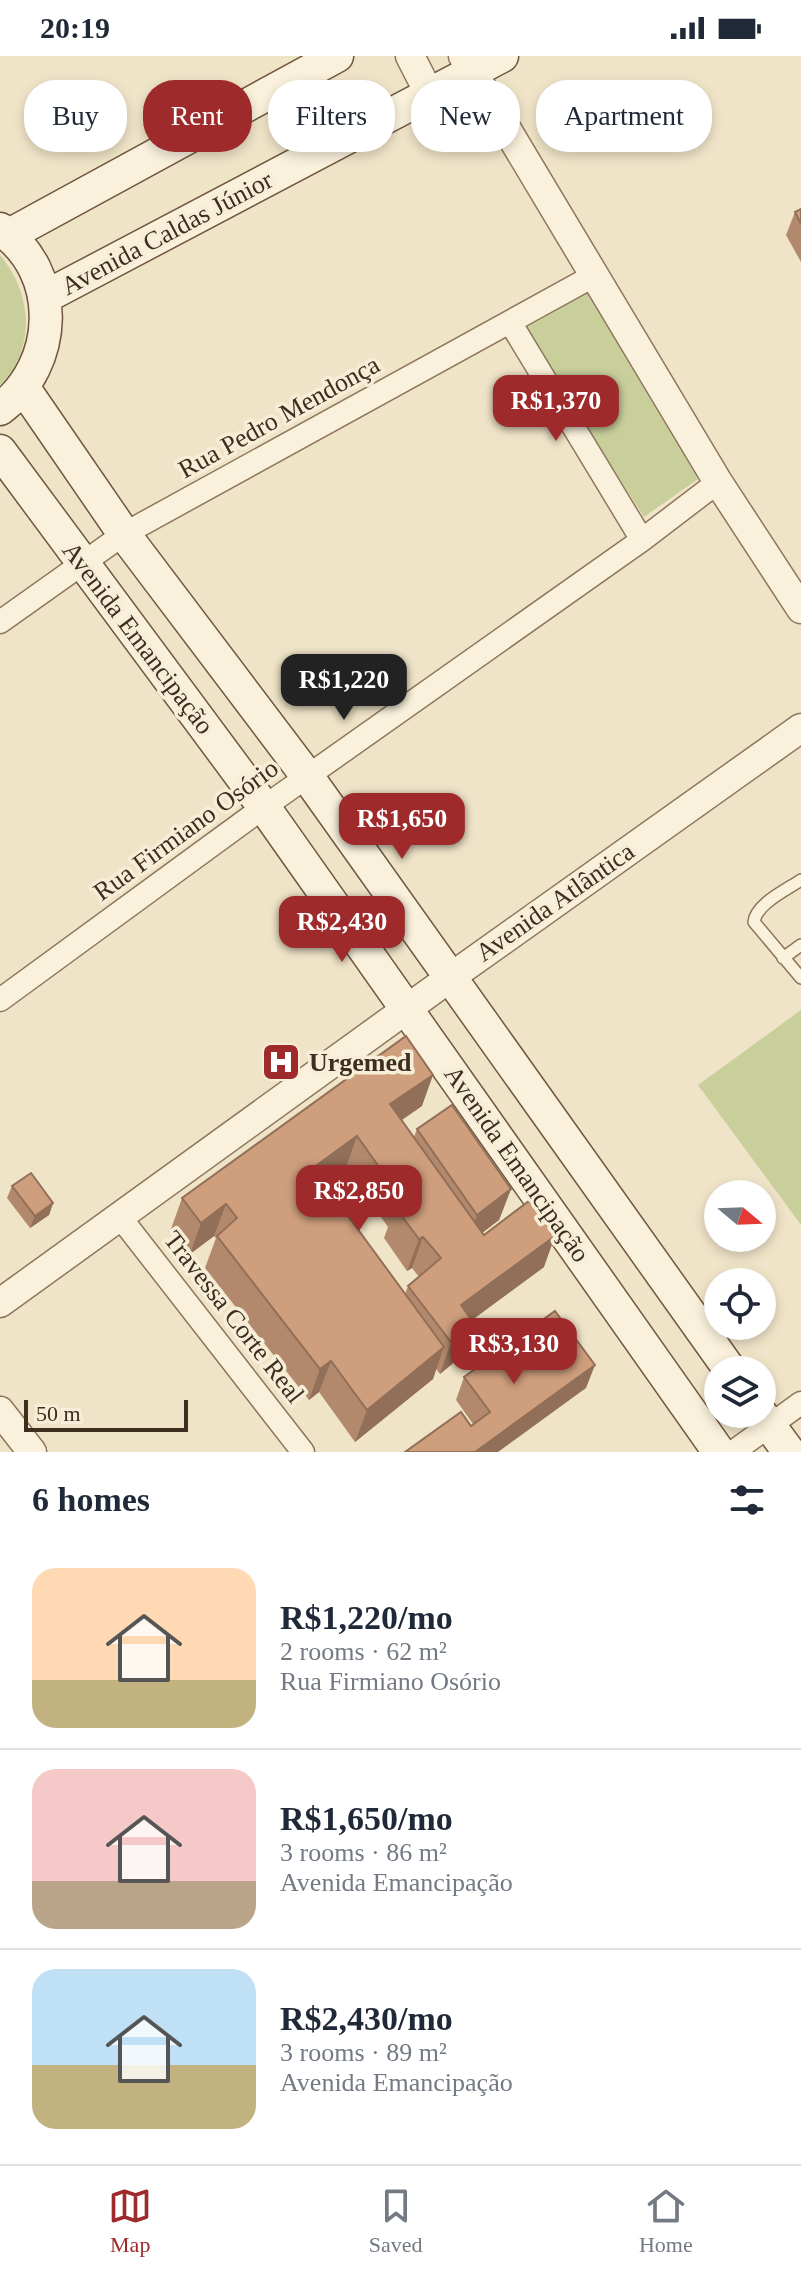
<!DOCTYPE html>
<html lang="en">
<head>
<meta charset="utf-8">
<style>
  :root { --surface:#fff; --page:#f2f2f3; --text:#1f2937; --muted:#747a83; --line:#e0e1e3; --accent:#9e2a2b }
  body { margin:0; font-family:Georgia,serif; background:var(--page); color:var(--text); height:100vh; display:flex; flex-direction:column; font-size:30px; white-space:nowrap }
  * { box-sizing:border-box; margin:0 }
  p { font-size:26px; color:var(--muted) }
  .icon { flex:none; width:44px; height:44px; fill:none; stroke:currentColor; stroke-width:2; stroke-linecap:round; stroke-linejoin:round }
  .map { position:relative; height:1396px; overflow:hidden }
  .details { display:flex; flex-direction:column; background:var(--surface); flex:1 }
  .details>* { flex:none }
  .hud { position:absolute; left:24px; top:24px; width:754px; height:72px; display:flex; gap:16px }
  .needle { width:52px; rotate:109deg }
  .fabs { position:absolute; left:704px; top:1124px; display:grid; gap:16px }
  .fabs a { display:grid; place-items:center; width:72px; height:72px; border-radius:50%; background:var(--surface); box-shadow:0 4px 12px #0003; font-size:40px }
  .scale { position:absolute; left:24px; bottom:20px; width:164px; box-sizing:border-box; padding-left:8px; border:4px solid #3d2e20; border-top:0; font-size:22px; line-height:28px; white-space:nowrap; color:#3d2e20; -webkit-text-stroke:6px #f7eed8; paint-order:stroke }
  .price { position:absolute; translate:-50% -68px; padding:0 18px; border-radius:16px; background:var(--accent); color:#fff; font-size:26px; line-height:52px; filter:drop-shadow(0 2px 4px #0008) }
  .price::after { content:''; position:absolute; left:50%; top:48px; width:24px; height:18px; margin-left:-12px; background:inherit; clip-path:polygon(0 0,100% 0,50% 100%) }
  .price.selected { background:#222; color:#fff }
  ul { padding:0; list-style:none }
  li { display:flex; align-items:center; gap:24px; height:200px; padding:0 32px }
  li+li { border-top:2px solid var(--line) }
  li span { display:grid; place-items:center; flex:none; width:224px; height:160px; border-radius:24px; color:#555 }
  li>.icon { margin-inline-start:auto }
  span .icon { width:96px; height:96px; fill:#fffc; stroke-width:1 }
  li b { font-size:34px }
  h2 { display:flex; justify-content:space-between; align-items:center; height:96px; padding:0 32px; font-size:34px }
  .pill { padding:0 28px; border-radius:32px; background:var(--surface); box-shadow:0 4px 12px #0003; font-size:28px; line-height:72px }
  .pill.selected { background:var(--accent); color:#fff }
  .status { display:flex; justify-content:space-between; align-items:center; height:56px; padding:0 40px; background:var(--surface); direction:ltr }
  .status svg { height:22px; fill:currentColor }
  .dock { display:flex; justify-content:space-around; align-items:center; height:112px; border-top:2px solid var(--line); background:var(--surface); font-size:22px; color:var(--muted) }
  .dock a { display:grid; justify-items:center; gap:4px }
  .dock .selected { color:var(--accent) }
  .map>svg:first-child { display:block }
  .green { fill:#c9cf9b }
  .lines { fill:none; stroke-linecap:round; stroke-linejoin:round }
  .service-casing { stroke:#8d765c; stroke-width:14 }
  .minor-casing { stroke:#8d765c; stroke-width:25 }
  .tertiary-casing { stroke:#8d765c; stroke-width:31 }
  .secondary-casing { stroke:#6f573f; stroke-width:35 }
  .service { stroke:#faf1dc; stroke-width:11 }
  .minor { stroke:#faf1dc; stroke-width:22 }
  .tertiary { stroke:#faf1dc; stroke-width:28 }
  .secondary { stroke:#faf1dc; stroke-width:32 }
  .wall { fill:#b2896c; fill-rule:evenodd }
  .shaded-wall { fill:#916f58 }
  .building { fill:#cf9f7d; stroke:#916f58; stroke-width:2 }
  .labels { text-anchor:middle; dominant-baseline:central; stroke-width:7; stroke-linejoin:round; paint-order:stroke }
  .street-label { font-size:26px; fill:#3d2e20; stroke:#f7eed8 }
  .poi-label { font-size:26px; font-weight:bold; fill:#3d2e20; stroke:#f7eed8; text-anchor:start }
</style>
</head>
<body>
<div class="status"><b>20:19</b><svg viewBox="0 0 49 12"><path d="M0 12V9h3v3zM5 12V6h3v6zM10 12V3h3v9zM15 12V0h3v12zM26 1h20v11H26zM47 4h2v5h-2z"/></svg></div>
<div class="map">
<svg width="801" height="1396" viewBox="0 0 801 1396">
  <rect width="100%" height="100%" fill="#f0e4c8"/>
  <path class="green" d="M0 199C32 236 37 293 0 329Z
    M585 234 698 423 644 461 522 269Z
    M801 954V1169L698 1029Z"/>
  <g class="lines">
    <defs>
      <path id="service" d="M801 824C786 834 756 848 754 866L801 922
        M783 902 801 889"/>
      <path id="minor" d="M510 266 642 484
        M0 566 124 478 595 219
        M0 944 264 751 642 484 718 426
        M120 1161 303 1396
        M733 1396 801 1347"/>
      <path id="tertiary" d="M410 0 429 37
        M463 0 718 426 801 553
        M0 1247 451 921 801 672
        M0 1355 32 1396"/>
      <path id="secondary" d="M0 173C63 216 59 309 0 353
        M9 179 337 0
        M45 241 502 0
        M23 331 124 478 307 720 730 1314
        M0 395 264 751 719 1396
        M761 1358 789 1396"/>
    </defs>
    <use href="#service" class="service-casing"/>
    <use href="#minor" class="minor-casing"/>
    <use href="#tertiary" class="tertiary-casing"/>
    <use href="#secondary" class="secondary-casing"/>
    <use href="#service" class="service"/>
    <use href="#minor" class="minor"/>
    <use href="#tertiary" class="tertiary"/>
    <use href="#secondary" class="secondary"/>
  </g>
  <path class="wall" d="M801 153V206L786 179 795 156Z
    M422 1050 402 1064 414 1081 417 1073 511 1133 499 1164 482 1177 484 1179 544 1211 472 1264 463 1299 440 1318 436 1313 433 1323 355 1386 319 1336 309 1344 205 1212 216 1182 214 1180 190 1198 171 1173 182 1142ZM346 1111 388 1171 384 1182 407 1215 412 1212 419 1221 408 1230 405 1238 324 1127Z
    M12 1130 53 1147 49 1159 30 1172 7 1142Z
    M464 1321 586 1332 471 1370 473 1368 456 1344Z"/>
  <path class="shaded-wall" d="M433 1019 422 1050 379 1079 390 1048Z
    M357 1080 346 1111 301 1144 313 1112Z
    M511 1133 499 1164 465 1190 477 1159Z
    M53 1147 49 1159 30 1172 35 1160Z
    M226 1148 214 1180 190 1198 201 1167Z
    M555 1180 544 1211 449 1281 461 1249Z
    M423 1181 412 1212 407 1215 419 1183Z
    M474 1268 463 1299 440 1318 451 1286Z
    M444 1291 433 1323 355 1386 367 1354Z
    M331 1305 319 1336 309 1344 320 1313Z
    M595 1309 586 1332 498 1396H475Z"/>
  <path class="building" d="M801 153V168L795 156Z
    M406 980 433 1019 390 1048 484 1179 529 1145 555 1180 461 1249 474 1268 451 1286 408 1230 441 1202 423 1181 419 1183 395 1151 403 1145 357 1080 313 1112 444 1291 367 1354 331 1305 320 1313 217 1180 237 1162 226 1148 201 1167 182 1142Z
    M452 1049 511 1133 477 1159 417 1073Z
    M31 1117 53 1147 35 1160 12 1130Z
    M555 1255 595 1309 475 1396H405L461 1356 471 1370 490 1356 464 1321Z"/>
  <defs>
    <symbol id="hospital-square" viewBox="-11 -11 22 22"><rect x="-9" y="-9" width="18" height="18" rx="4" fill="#9e2a2b" stroke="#f7eed8"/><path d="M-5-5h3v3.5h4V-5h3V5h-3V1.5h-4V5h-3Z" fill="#fff"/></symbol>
  </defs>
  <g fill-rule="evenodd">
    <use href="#hospital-square" x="259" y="984" width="44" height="44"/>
  </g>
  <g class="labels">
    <g class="street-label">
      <text transform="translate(167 177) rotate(-28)">Avenida Caldas Júnior</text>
      <text transform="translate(279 361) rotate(-29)">Rua Pedro Mendonça</text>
      <text transform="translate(138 582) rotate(53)">Avenida Emancipação</text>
      <text transform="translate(186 774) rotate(-36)">Rua Firmiano Osório</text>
      <text transform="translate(555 846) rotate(-35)">Avenida Atlântica</text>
      <text transform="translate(517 1108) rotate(55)">Avenida Emancipação</text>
      <text transform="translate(234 1261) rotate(52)">Travessa Corte Real</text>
    </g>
    <g class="poi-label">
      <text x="309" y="1006">Urgemed</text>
    </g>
  </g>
</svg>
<div class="fabs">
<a><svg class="needle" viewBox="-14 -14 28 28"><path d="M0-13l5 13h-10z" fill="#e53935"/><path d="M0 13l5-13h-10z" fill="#747a83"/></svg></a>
<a><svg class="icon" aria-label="locate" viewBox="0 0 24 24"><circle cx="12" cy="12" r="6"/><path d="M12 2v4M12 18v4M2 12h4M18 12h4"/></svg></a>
<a><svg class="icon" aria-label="layers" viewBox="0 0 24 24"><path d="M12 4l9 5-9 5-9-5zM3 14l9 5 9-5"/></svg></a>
</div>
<div class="scale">50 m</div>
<b class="price" style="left:556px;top:387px">R$1,370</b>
<b class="price selected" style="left:344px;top:666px">R$1,220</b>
<b class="price" style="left:402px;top:805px">R$1,650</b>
<b class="price" style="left:342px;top:908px">R$2,430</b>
<b class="price" style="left:359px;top:1177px">R$2,850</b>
<b class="price" style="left:514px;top:1330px">R$3,130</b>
<div class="hud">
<a class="pill">Buy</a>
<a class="pill selected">Rent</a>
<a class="pill">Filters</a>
<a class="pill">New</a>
<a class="pill">Apartment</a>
</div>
</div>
<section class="details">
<h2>6 homes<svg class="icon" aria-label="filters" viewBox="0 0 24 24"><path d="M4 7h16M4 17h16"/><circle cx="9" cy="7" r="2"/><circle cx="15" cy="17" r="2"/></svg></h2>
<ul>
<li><span style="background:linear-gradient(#ffd9b3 70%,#c2b280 0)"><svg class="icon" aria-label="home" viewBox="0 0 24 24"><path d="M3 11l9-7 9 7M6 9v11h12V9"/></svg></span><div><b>R$1,220/mo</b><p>2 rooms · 62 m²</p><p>Rua Firmiano Osório</p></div></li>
<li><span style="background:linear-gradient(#f6c9c9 70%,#b9a48a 0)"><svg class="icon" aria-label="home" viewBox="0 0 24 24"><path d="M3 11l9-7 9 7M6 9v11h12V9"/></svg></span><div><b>R$1,650/mo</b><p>3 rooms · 86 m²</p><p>Avenida Emancipação</p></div></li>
<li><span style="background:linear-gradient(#bfe0f5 60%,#c2b280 0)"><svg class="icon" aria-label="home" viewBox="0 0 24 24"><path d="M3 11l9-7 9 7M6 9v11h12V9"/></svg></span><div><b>R$2,430/mo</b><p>3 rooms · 89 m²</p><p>Avenida Emancipação</p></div></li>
</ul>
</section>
<nav class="dock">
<a class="selected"><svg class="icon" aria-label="map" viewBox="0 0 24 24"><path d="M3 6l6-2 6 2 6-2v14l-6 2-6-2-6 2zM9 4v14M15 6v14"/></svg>Map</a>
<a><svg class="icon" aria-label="saved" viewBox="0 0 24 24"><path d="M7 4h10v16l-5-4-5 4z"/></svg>Saved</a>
<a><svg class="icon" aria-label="home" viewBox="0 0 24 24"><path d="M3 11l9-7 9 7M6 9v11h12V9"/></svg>Home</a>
</nav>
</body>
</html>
